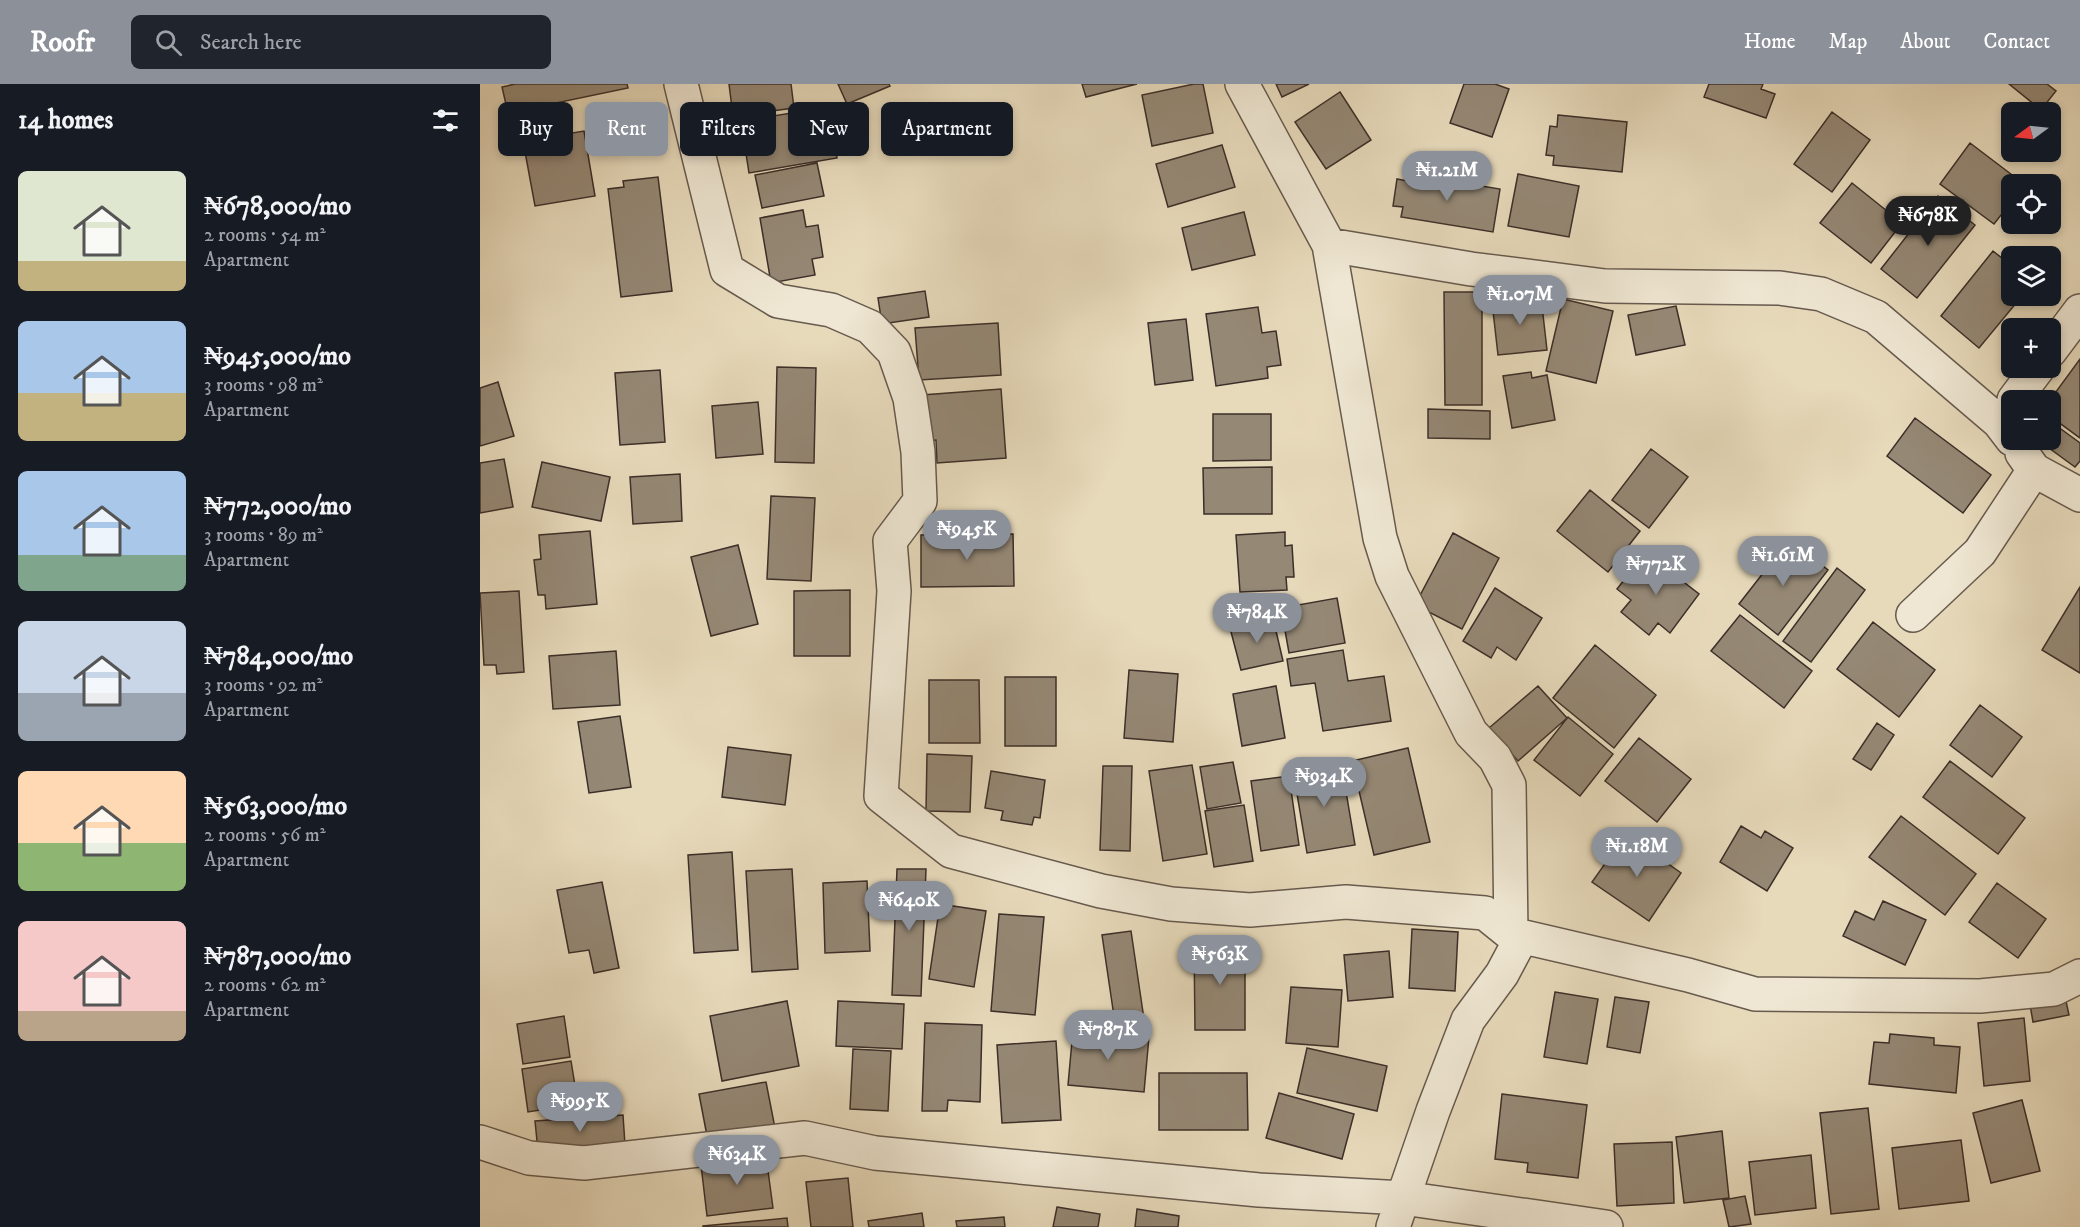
<!DOCTYPE html>
<html lang="en">
<head>
<meta charset="utf-8">
<style>
  :root { --surface:#171b24; --page:#20242c; --text:#f1f3f6; --muted:#9ea1a6; --accent:#8c9099 }
  body { margin:0; font-family:"IM FELL DW Pica",serif; background:var(--page); color:var(--text); height:100vh; display:flex; flex-direction:column; font-size:22px; white-space:nowrap }
  * { box-sizing:border-box; margin:0 }
  p { font-size:20px; color:var(--muted) }
  .icon { flex:none; width:33px; height:33px; fill:none; stroke:currentColor; stroke-width:2; stroke-linecap:round; stroke-linejoin:round }
  .map { position:relative; flex:1; overflow:hidden }
  .side { display:flex; flex-direction:column; background:var(--surface); width:480px }
  .side>* { flex:none }
  .banner { position:absolute; left:18px; top:18px; width:570px; height:54px; display:flex; gap:12px }
  .needle { width:39px; rotate:255deg }
  .buttons { position:absolute; left:1521px; top:18px; display:grid; gap:12px }
  .buttons a { display:grid; place-items:center; width:60px; height:60px; border-radius:9px; background:var(--surface); box-shadow:0 3px 9px #0003; font-size:30px }
  .price { position:absolute; translate:-50% -51px; padding:0 14px; border-radius:21px; background:var(--accent); color:#fff; font-size:20px; line-height:39px; filter:drop-shadow(0 2px 3px #0008) }
  .price::after { content:''; position:absolute; left:50%; top:36px; width:18px; height:14px; margin-left:-9px; background:inherit; clip-path:polygon(0 0,100% 0,50% 100%) }
  .price.selected { background:#222; color:#fff }
  ul { padding:0; list-style:none }
  li { display:flex; align-items:center; gap:18px; height:150px; padding:0 18px }
  li span { display:grid; place-items:center; flex:none; width:168px; height:120px; border-radius:9px; color:#555 }
  li>.icon { margin-inline-start:auto }
  span .icon { width:72px; height:72px; fill:#fffc; stroke-width:1 }
  li b { font-size:26px }
  h2 { display:flex; justify-content:space-between; align-items:center; height:72px; padding:0 18px; font-size:26px }
  .chip { padding:0 21px; border-radius:9px; background:var(--surface); box-shadow:0 3px 9px #0003; font-size:21px; line-height:54px }
  .chip.selected { background:var(--accent); color:#fff }
  header { display:flex; align-items:center; gap:36px; box-sizing:border-box; height:84px; padding:0 30px; background:var(--accent); color:#fff }
  header strong { font-size:28px }
  nav { display:flex; gap:33px; margin-inline-start:auto; font-size:21px }
  .search { width:420px; height:54px; background:var(--page); display:flex; align-items:center; gap:15px; box-sizing:border-box; padding:0 21px; border-radius:9px; color:var(--muted); font-size:22px }
  main { display:flex; flex:1; min-height:0 }
  .map>svg:first-child { display:block }
  .building { fill:#958875; stroke:#3c2f29; stroke-width:1.5 }
  .lines { fill:none; stroke-linecap:round; stroke-linejoin:round }
  .street-casing { stroke:#675a4e; stroke-width:36 }
  .street { stroke:#efe7d3; stroke-width:33 }
</style>
</head>
<body>
<header>
<strong>Roofr</strong>
<div class="search"><svg class="icon" aria-label="search" viewBox="0 0 24 24"><circle cx="10" cy="10" r="6"/><path d="M15 15l6 6"/></svg>Search here</div>
<nav><a>Home</a><a>Map</a><a>About</a><a>Contact</a></nav>
</header>
<main>
<section class="side">
<h2>14 homes<svg class="icon" aria-label="filters" viewBox="0 0 24 24"><path d="M4 7h16M4 17h16"/><circle cx="9" cy="7" r="2"/><circle cx="15" cy="17" r="2"/></svg></h2>
<ul>
<li><span style="background:linear-gradient(#dfe7d0 75%,#c2b280 0)"><svg class="icon" aria-label="home" viewBox="0 0 24 24"><path d="M3 11l9-7 9 7M6 9v11h12V9"/></svg></span><div><b>₦678,000/mo</b><p>2 rooms · 54 m²</p><p>Apartment</p></div></li>
<li><span style="background:linear-gradient(#a9c7e8 60%,#c2b280 0)"><svg class="icon" aria-label="home" viewBox="0 0 24 24"><path d="M3 11l9-7 9 7M6 9v11h12V9"/></svg></span><div><b>₦945,000/mo</b><p>3 rooms · 98 m²</p><p>Apartment</p></div></li>
<li><span style="background:linear-gradient(#a9c7e8 70%,#7fa58c 0)"><svg class="icon" aria-label="home" viewBox="0 0 24 24"><path d="M3 11l9-7 9 7M6 9v11h12V9"/></svg></span><div><b>₦772,000/mo</b><p>3 rooms · 89 m²</p><p>Apartment</p></div></li>
<li><span style="background:linear-gradient(#c9d6e8 60%,#9aa5b1 0)"><svg class="icon" aria-label="home" viewBox="0 0 24 24"><path d="M3 11l9-7 9 7M6 9v11h12V9"/></svg></span><div><b>₦784,000/mo</b><p>3 rooms · 92 m²</p><p>Apartment</p></div></li>
<li><span style="background:linear-gradient(#ffd9b3 60%,#8fb573 0)"><svg class="icon" aria-label="home" viewBox="0 0 24 24"><path d="M3 11l9-7 9 7M6 9v11h12V9"/></svg></span><div><b>₦563,000/mo</b><p>2 rooms · 56 m²</p><p>Apartment</p></div></li>
<li><span style="background:linear-gradient(#f6c9c9 75%,#b9a48a 0)"><svg class="icon" aria-label="home" viewBox="0 0 24 24"><path d="M3 11l9-7 9 7M6 9v11h12V9"/></svg></span><div><b>₦787,000/mo</b><p>2 rooms · 62 m²</p><p>Apartment</p></div></li>
</ul>
</section>
<div class="map">
<svg width="1600" height="1143" viewBox="0 0 1600 1143">
  <rect width="100%" height="100%" fill="#e7dabb"/>
  <filter id="stains"><feTurbulence type="fractalNoise" baseFrequency=".00333" numOctaves="4"/><feColorMatrix values="0 0 0 0 .2 0 0 0 0 .09 0 0 0 0 .02 0 0 0 .5 -.17"/></filter>
  <radialGradient id="worn" r=".72"><stop offset=".6" stop-color="#630" stop-opacity="0"/><stop offset="1" stop-color="#630" stop-opacity=".3"/></radialGradient>
  <path class="building" d="M35 0H147L148 4 28 29 22 3Z
    M249 0H311L314 24 253 32Z
    M358 0H409L410 2 367 20Z
    M602 0H657L606 13Z
    M714 0H723L733 49 672 62 662 11Z
    M796 0H829L802 13Z
    M984 0H1015L1029 5 1012 53 970 39Z
    M1229 0H1283L1281 5 1295 10 1286 34 1224 13Z
    M1529 0H1567L1576 7 1561 26Z
    M860 8 891 56 846 85 815 38Z
    M349 23 357 74 269 89 261 37Z
    M1352 28 1390 56 1352 108 1314 80Z
    M1078 31 1147 38 1142 88 1073 81 1074 72 1066 71 1070 42 1077 43Z
    M104 47 115 112 55 122 43 57Z
    M1490 59 1544 100H1532V117L1514 140 1460 100Z
    M742 61 755 103 688 123 676 80Z
    M337 79 344 112 282 124 275 91Z
    M929 90 1020 105 1013 148 921 133 923 123 913 122 917 95 927 97Z
    M1038 90 1099 102 1089 153 1028 142Z
    M178 93 192 207 141 213 128 105 144 103 143 97Z
    M1372 99 1422 139 1391 179 1340 139Z
    M1458 112 1495 141 1437 214 1401 185Z
    M323 126 326 143 338 141 343 173 332 175 335 191 291 199 280 134Z
    M764 128 775 171 712 186 702 144Z
    M1513 167 1532 182V212H1542L1499 264 1461 232Z
    M445 207 449 233 402 240 398 214Z
    M964 208H1002V321H965Z
    M1061 213 1067 266 1018 271 1012 218Z
    M1083 215 1133 227 1116 299 1066 287Z
    M1196 222 1205 261 1156 271 1148 231Z
    M778 223 782 249 796 247 801 281 787 283 788 294 736 302 726 230Z
    M706 235 713 296 675 301 668 239Z
    M518 239 521 291 439 296 435 244Z
    M1600 275V354L1570 332V316Z
    M297 283 336 284 334 379 295 378Z
    M180 286 185 358 140 361 135 289Z
    M1051 288 1052 294 1067 291 1075 336 1032 344 1023 292Z
    M18 298 34 352 0 362V304Z
    M521 305 526 374 457 379 456 356 445 357 442 311Z
    M278 318 283 370 236 374 232 322Z
    M948 325 1010 327V355L948 354Z
    M733 330H791V376L733 377Z
    M1435 334 1511 391 1483 429 1407 372Z
    M1570 337 1600 359V377L1595 383 1558 356H1570Z
    M1171 365 1208 393 1169 444 1132 416Z
    M24 375 33 423 0 429V379Z
    M62 378 130 393 121 437 52 423Z
    M792 383V430H724L723 384Z
    M200 390 202 437 153 440 150 393Z
    M1110 406 1160 447 1128 488 1077 447Z
    M291 412 335 414 331 497 287 495Z
    M110 447 117 520 66 525 65 511H58L54 476 61 475 59 451Z
    M805 448V462L812 461 814 493H806L807 506 760 508 756 451Z
    M973 449 1019 474 982 545 935 521Z
    M533 450 534 502 441 503V451Z
    M1309 456 1348 486 1298 551 1259 520Z
    M258 461 278 540 231 552 211 473Z
    M1166 469 1219 510 1190 549 1178 539 1169 551 1141 528 1151 516 1137 505Z
    M1357 484 1385 506 1331 578 1303 557Z
    M1600 503V589L1562 566Z
    M1015 504 1062 534 1036 576 1017 563 1011 574 983 557Z
    M370 506V572H314V507Z
    M39 507 44 588 17 590 16 581H4L0 509Z
    M857 514 865 559 809 569 801 524Z
    M1260 531 1332 587 1304 624 1231 567Z
    M793 534 803 577 761 586 750 544Z
    M1393 538 1455 586 1419 633 1357 585Z
    M1115 561 1176 611 1134 664 1073 614Z
    M863 566 868 597 904 592 911 637 843 647 835 599 811 602 807 575Z
    M136 567 140 621 73 625 69 572Z
    M649 586 698 590 693 658 644 654Z
    M525 593H576V662H525Z
    M449 596H499L500 659H449Z
    M796 602 805 654 762 662 753 610Z
    M1058 602 1087 634 1038 677 1009 644Z
    M1500 621 1542 653 1512 693 1470 661Z
    M140 632 151 703 109 709 98 638Z
    M1088 633 1133 670 1100 712 1054 676Z
    M1397 639 1414 651 1391 686 1373 675Z
    M1159 654 1211 695 1177 738 1125 697Z
    M248 663 311 671 305 721 242 713Z
    M928 664 950 758 894 771 872 677Z
    M447 670 492 672 490 728 446 727Z
    M1470 677 1545 734 1518 770 1443 713Z
    M753 678 761 719 727 725 720 683Z
    M861 678 875 761 827 769 813 686Z
    M712 681 727 770 683 777 669 687Z
    M623 682H652L650 767 620 766Z
    M511 687 565 696 560 734 554 733 552 741 521 736 523 727 505 724Z
    M809 692 819 761 781 767 771 697Z
    M764 721 773 777 734 783 725 727Z
    M1421 732 1496 790 1465 831 1389 773Z
    M1261 742 1281 754 1285 747 1313 764 1287 807 1240 778Z
    M1146 750 1201 789 1169 837 1112 798Z
    M252 768 258 866 214 869 208 771Z
    M312 785 318 885 272 888 266 787Z
    M417 785H446L441 912 412 911Z
    M387 797 390 867 345 869 343 799Z
    M122 798 139 884 114 889 109 866 89 869 77 806Z
    M1517 799 1566 835 1538 874 1489 838Z
    M1403 817 1446 836 1425 881 1363 852 1375 827 1394 836Z
    M460 820 506 827 494 903 449 895Z
    M519 830 564 833 555 931 511 927Z
    M932 845 978 848 975 907 929 904Z
    M651 847 664 935 635 939 622 851Z
    M714 858H765V946H715Z
    M909 867 913 913 868 917 864 871Z
    M811 903 862 906 858 963 806 959Z
    M1075 908 1118 915 1107 980 1064 973Z
    M1584 908 1589 931 1553 938 1549 915Z
    M1135 913 1169 918 1160 969 1127 963Z
    M307 917 319 982 242 997 230 932Z
    M358 917 424 920 422 965 356 962Z
    M84 932 90 973 43 980 37 940Z
    M1544 934 1550 997 1504 1002 1498 939Z
    M445 939 502 941 500 1018 468 1016 467 1027H442Z
    M593 946 669 953 664 1008 588 1001Z
    M1410 950 1454 954V961L1480 963 1476 1009 1389 1000 1394 958 1409 959Z
    M576 957 581 1036 522 1039 517 961Z
    M827 964 907 982 897 1027 817 1009Z
    M373 965 411 967 408 1027 370 1025Z
    M91 977 98 1020 48 1028 42 985Z
    M679 989H767L768 1046H679Z
    M286 998 295 1044 228 1057 219 1010Z
    M799 1009 874 1030 862 1075 786 1054Z
    M1022 1010 1107 1021 1098 1094 1047 1088 1048 1079 1015 1075Z
    M1542 1016 1560 1087 1511 1099 1493 1029Z
    M1388 1024 1399 1125 1351 1130 1340 1029Z
    M143 1031 145 1061 58 1067 55 1037Z
    M1242 1047 1249 1114 1204 1119 1196 1053Z
    M1481 1056 1489 1117 1419 1125 1412 1064Z
    M1192 1058 1194 1119 1137 1122 1134 1060Z
    M1331 1071 1336 1124 1275 1131 1269 1078Z
    M286 1072 293 1124 227 1132 221 1081Z
    M368 1094 373 1143H331L326 1098Z
    M1265 1112 1271 1140 1249 1143 1243 1116Z
    M577 1123 620 1130 618 1143H573Z
    M657 1125 699 1132 698 1143H655Z
    M442 1129 444 1143H389L388 1137Z
    M524 1133 525 1143H477L476 1137Z
    M307 1134 308 1143H223V1142Z"/>
  <g class="lines">
    <defs>
      <path id="street" d="M201 0 247 186 298 217 351 226 390 243 414 268 430 314 438 368 440 417 410 457 414 507 401 712 471 767 621 807 691 820 770 826 866 818 1005 829 1031 850 1038 860 1022 890 988 936 953 1027 913 1143
        M762 0 849 161 900 454 912 492 991 649 1015 674 1029 701 1031 850
        M849 161 991 185 1125 202 1300 204 1341 210 1396 233 1519 338 1532 355
        M1570 267 1600 227
        M1534 316 1558 284
        M1542 369 1554 386 1600 411
        M1433 531 1500 468 1554 386
        M1031 850 1208 891 1275 910 1500 912 1574 905 1600 892
        M0 1058 49 1074 104 1079 325 1054 395 1069 779 1106 923 1114 1126 1143"/>
    </defs>
    <use href="#street" class="street-casing"/>
    <use href="#street" class="street"/>
  </g>
  <rect width="100%" height="100%" filter="url(#stains)"/>
  <rect width="100%" height="100%" fill="url(#worn)"/>
</svg>
<div class="buttons">
<a><svg class="needle" viewBox="-14 -14 28 28"><path d="M0-13l5 13h-10z" fill="#e53935"/><path d="M0 13l5-13h-10z" fill="#9ea1a6"/></svg></a>
<a><svg class="icon" aria-label="locate" viewBox="0 0 24 24"><circle cx="12" cy="12" r="6"/><path d="M12 2v4M12 18v4M2 12h4M18 12h4"/></svg></a>
<a><svg class="icon" aria-label="layers" viewBox="0 0 24 24"><path d="M12 4l9 5-9 5-9-5zM3 14l9 5 9-5"/></svg></a>
<a>+</a>
<a>−</a>
</div>
<b class="price" style="left:967px;top:118px">₦1.21M</b>
<b class="price selected" style="left:1448px;top:163px">₦678K</b>
<b class="price" style="left:1040px;top:242px">₦1.07M</b>
<b class="price" style="left:487px;top:477px">₦945K</b>
<b class="price" style="left:1303px;top:503px">₦1.61M</b>
<b class="price" style="left:1176px;top:512px">₦772K</b>
<b class="price" style="left:777px;top:560px">₦784K</b>
<b class="price" style="left:844px;top:724px">₦934K</b>
<b class="price" style="left:1157px;top:794px">₦1.18M</b>
<b class="price" style="left:429px;top:848px">₦640K</b>
<b class="price" style="left:740px;top:902px">₦563K</b>
<b class="price" style="left:628px;top:977px">₦787K</b>
<b class="price" style="left:100px;top:1049px">₦995K</b>
<b class="price" style="left:257px;top:1102px">₦634K</b>
<div class="banner">
<a class="chip">Buy</a>
<a class="chip selected">Rent</a>
<a class="chip">Filters</a>
<a class="chip">New</a>
<a class="chip">Apartment</a>
</div>
</div>
</main>
</body>
</html>
